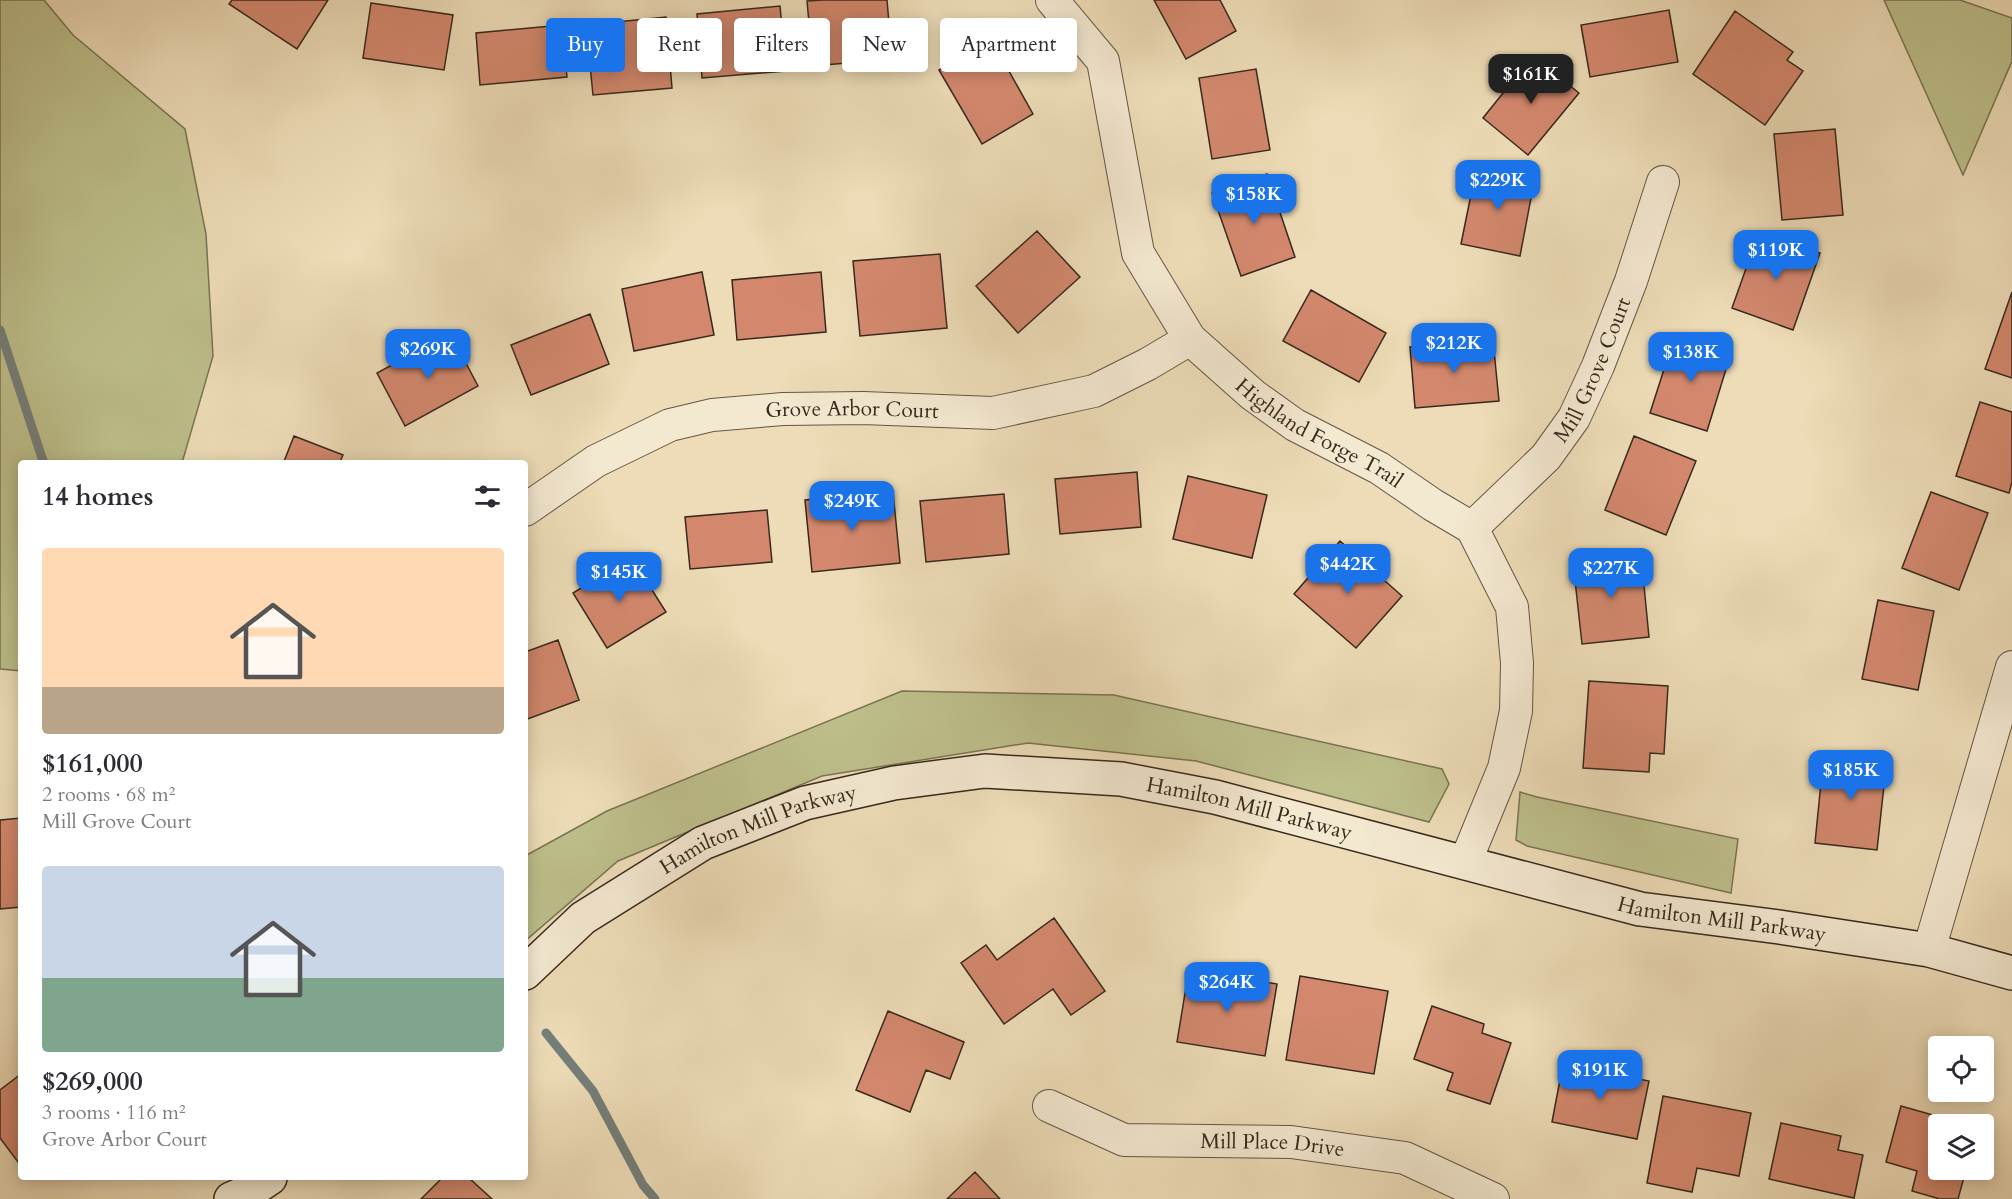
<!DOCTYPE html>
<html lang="en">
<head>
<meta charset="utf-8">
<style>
  :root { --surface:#fff; --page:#f2f2f3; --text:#2b2b33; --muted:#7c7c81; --accent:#1a73e8 }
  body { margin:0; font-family:Cardo,serif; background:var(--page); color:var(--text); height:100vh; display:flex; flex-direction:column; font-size:22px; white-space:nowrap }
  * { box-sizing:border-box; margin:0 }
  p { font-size:20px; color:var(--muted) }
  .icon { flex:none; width:33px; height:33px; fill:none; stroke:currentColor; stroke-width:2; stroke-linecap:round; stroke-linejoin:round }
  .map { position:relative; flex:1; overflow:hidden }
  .panel { position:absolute; left:18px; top:460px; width:510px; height:720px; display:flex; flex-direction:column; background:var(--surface); border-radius:6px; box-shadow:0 3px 15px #0003 }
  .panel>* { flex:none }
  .hud { position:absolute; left:546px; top:18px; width:570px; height:54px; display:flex; gap:12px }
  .fabs { position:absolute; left:1928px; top:1036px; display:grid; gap:12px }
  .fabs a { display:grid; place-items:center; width:66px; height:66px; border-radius:6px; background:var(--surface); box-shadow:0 3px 15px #0003; font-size:30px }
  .price { position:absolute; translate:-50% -51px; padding:0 14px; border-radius:12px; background:var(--accent); color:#fff; font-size:20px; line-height:39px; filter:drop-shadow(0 2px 3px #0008) }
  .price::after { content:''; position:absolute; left:50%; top:36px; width:18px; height:14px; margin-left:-9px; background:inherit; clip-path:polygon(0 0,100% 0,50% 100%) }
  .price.active { background:#222; color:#fff }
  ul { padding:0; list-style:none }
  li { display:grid; align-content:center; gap:12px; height:318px; padding:0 24px }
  li span { display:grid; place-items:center; height:186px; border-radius:6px; color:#555 }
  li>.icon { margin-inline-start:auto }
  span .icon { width:108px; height:108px; fill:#fffc; stroke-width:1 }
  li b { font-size:26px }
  h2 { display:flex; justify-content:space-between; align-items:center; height:72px; padding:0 24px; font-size:26px }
  .chip { padding:0 21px; border-radius:6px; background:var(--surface); box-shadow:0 3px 15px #0003; font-size:21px; line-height:54px }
  .chip.active { background:var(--accent); color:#fff }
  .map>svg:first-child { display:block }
  .green { fill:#bdbf8b; stroke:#7a7454; stroke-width:1.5 }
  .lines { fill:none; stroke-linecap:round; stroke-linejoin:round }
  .stream { stroke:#747f7a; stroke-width:9 }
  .building { fill:#d3886e; stroke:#37291d; stroke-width:1.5 }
  .street-casing { stroke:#645644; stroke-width:34 }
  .secondary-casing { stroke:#37291d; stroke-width:36 }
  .street { stroke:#f3e8d0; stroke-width:32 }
  .secondary { stroke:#f3e8d0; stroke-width:33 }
  .labels { text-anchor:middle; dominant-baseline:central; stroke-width:4.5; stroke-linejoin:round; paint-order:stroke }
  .street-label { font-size:21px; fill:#37291d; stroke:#f3e8d0 }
</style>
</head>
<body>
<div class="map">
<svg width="2012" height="1199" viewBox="0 0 2012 1199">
  <rect width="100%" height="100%" fill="#eddcb7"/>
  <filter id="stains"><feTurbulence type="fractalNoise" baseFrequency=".00333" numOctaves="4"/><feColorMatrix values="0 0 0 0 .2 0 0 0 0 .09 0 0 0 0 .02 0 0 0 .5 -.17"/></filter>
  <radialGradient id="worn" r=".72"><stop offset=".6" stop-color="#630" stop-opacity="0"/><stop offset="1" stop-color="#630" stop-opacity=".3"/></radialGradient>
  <path class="green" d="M0 0H44L73 35 185 129 206 234 213 356 182 463 21 464V671L0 669Z
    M1884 0H1960L2012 18V61L1963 175Z
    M902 691 1114 695 1442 769 1449 784 1429 822 1196 761 1028 743 822 776 618 861 525 941V856L607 811Z
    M1520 792 1537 797 1738 839 1731 893 1527 846 1516 840Z"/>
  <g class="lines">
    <path class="stream" d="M0 330 44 464
      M546 1033 593 1091 643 1185 655 1199"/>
  </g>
  <path class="building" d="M232 0H328L297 49 229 4Z
    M822 0H887L892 59 813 66 807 1Z
    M1154 0H1220L1236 31 1186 59Z
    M371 3 453 15 444 70 363 58Z
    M780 6 786 71 702 78 697 14Z
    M1669 10 1678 62 1590 77 1581 25Z
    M1735 11 1793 52 1787 60 1803 71 1765 125 1693 74Z
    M666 17 672 88 593 95 586 25Z
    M562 25 567 77 480 85 476 33Z
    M991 39 1033 114 982 144 939 70Z
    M1533 56 1579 93 1528 155 1483 118Z
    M1256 69 1270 150 1212 159 1199 78Z
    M1835 129 1843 215 1782 220 1774 134Z
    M1477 165 1535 177 1520 256 1461 244Z
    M1267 174 1295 257 1241 276 1212 193Z
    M1037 231 1080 277 1018 333 976 286Z
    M1759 232 1820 253 1793 330 1732 308Z
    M940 254 947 328 860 336 853 261Z
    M702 272 714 335 634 351 622 289Z
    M821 272 826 332 737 340 732 280Z
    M1311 290 1386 333 1359 382 1283 341Z
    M2012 292V378L1985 369Z
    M590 314 609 364 531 395 511 345Z
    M450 333 478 386 405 426 377 373Z
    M1675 335 1731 353 1707 431 1650 413Z
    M1493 340 1499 401 1415 408 1410 347Z
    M1980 402 2012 412V482L2009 493 1956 476Z
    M294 436 343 455 339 464H283Z
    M1634 436 1696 461 1666 535 1605 510Z
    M1137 472 1141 527 1060 534 1055 479Z
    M1188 476 1267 495 1252 558 1173 539Z
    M893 492 900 563 812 572 805 500Z
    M1931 492 1988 513 1959 590 1902 568Z
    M1004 494 1009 554 926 562 920 501Z
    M767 510 772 562 690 569 685 517Z
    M1340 541 1402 596 1356 648 1294 594Z
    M1641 555 1649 637 1582 644 1573 562Z
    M631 557 666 612 607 648 573 593Z
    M1878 600 1934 611 1918 690 1862 679Z
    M558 640 579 700 525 720V652Z
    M1589 681 1668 686 1664 754 1650 753 1649 772 1583 768Z
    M1824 752 1887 758 1877 850 1815 843Z
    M21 818V907L0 909V820Z
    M1054 918 1105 991 1071 1015 1053 989 1004 1024 961 963 986 945 997 960Z
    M1189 969 1277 984 1265 1056 1177 1042Z
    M1300 976 1388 991 1374 1074 1286 1060Z
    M1432 1006 1484 1024 1482 1033 1511 1043 1490 1104 1447 1090 1453 1073 1414 1059Z
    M888 1011 964 1042 950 1079 926 1070 910 1112 856 1090Z
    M1563 1064 1649 1081 1637 1139 1552 1122Z
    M21 1074V1166L0 1138V1090Z
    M1663 1096 1751 1113 1739 1176 1697 1168 1692 1192 1647 1183Z
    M1901 1106 1968 1125H1938V1170H1966L1958 1199H1940L1912 1191 1917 1171 1886 1162Z
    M1781 1123 1841 1136 1838 1150 1863 1155 1854 1198 1769 1179Z
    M975 1172 1000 1199H947Z
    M442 1178H469L492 1199H421Z"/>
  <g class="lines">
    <defs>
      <g id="street">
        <path id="s1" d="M1052 0 1103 61 1138 253 1190 339 1253 395 1295 425 1379 468 1433 505 1472 528 1512 607 1517 663 1516 711 1504 768 1465 863"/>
        <path id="s2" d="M525 510 596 461 670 425 712 415 783 409 863 408 993 413 1094 391 1148 364 1190 339"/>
        <path id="s3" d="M1472 528 1546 457 1574 418 1598 366 1631 281 1663 182"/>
        <path d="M1929 950 2012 667"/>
        <path id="s4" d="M1049 1106 1124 1140 1291 1142 1405 1158 1493 1199"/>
      </g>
      <g id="secondary">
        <path id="s5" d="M525 973 583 918 703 843 805 803 894 783 985 771 1121 779 1215 797 1640 909 1779 927 1929 950 2012 973"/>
        <path d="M231 1199 252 1190 270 1178"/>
      </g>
    </defs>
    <use href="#street" class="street-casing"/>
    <use href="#secondary" class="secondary-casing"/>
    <use href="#street" class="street"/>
    <use href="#secondary" class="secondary"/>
  </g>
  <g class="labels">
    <g class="street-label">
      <text stroke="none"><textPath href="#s3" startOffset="202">Mill Grove Court</textPath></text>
      <text stroke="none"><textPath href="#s2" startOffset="352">Grove Arbor Court</textPath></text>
      <text stroke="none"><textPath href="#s1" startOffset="536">Highland Forge Trail</textPath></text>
      <text stroke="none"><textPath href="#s5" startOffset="782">Hamilton Mill Parkway</textPath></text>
      <text stroke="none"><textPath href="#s5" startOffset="278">Hamilton Mill Parkway</textPath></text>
      <text stroke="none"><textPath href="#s5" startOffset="1268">Hamilton Mill Parkway</textPath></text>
      <text stroke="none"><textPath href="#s4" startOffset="231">Mill Place Drive</textPath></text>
    </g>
  </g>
  <rect width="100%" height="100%" filter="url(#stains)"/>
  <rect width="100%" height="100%" fill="url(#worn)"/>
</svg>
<div class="fabs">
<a><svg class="icon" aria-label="locate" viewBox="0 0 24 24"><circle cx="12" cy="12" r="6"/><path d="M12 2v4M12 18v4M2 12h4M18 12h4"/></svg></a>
<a><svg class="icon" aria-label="layers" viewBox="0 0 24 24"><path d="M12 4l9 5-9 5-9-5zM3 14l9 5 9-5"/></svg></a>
</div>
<b class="price active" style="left:1531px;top:105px">$161K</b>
<b class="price" style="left:1498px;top:211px">$229K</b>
<b class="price" style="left:1254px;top:225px">$158K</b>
<b class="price" style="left:1776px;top:281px">$119K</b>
<b class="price" style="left:1454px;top:374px">$212K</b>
<b class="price" style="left:428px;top:380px">$269K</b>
<b class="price" style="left:1691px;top:383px">$138K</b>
<b class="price" style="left:852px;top:532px">$249K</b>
<b class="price" style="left:1348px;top:595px">$442K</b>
<b class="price" style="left:1611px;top:599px">$227K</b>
<b class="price" style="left:619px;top:603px">$145K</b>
<b class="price" style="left:1851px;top:801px">$185K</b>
<b class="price" style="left:1227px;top:1013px">$264K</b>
<b class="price" style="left:1600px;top:1101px">$191K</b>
<div class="hud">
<a class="chip active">Buy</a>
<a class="chip">Rent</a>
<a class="chip">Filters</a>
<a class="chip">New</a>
<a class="chip">Apartment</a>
</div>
<section class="panel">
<h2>14 homes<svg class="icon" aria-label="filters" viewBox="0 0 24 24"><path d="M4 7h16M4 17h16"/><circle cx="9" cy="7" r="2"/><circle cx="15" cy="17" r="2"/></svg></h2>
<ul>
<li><span style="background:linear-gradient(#ffd9b3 75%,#b9a48a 0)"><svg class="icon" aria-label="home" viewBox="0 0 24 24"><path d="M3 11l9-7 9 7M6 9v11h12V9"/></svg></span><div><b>$161,000</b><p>2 rooms · 68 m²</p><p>Mill Grove Court</p></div></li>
<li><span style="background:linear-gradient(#c9d6e8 60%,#7fa58c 0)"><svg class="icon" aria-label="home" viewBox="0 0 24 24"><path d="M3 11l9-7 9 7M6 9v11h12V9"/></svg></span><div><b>$269,000</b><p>3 rooms · 116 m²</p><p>Grove Arbor Court</p></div></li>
</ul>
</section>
</div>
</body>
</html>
